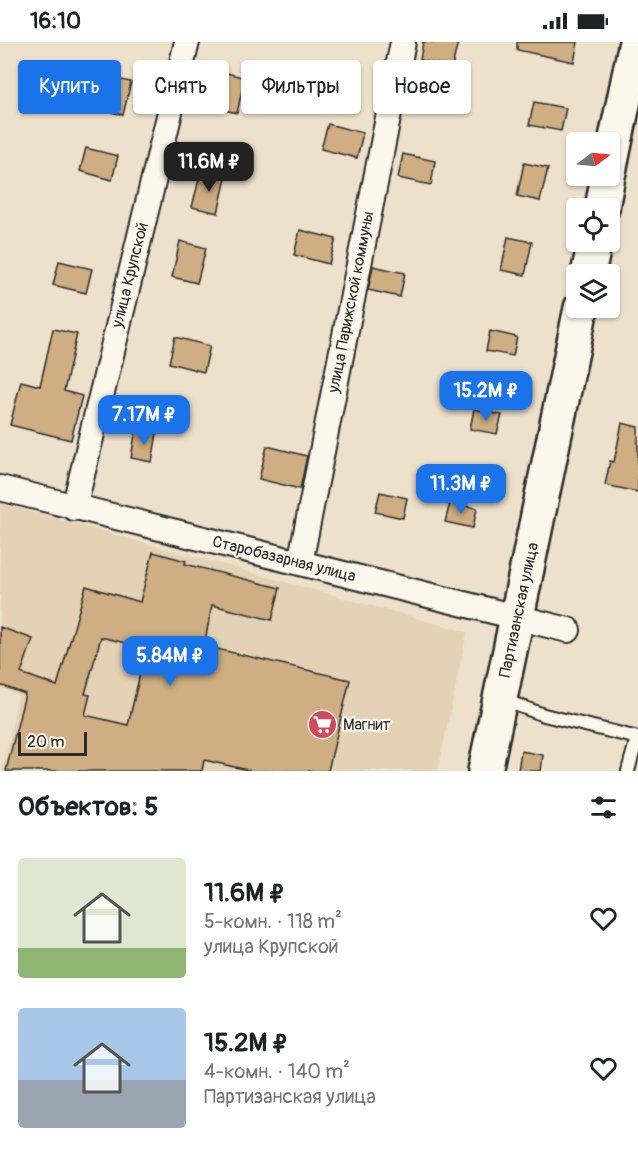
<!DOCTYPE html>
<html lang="ru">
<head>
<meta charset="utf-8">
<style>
  :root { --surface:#fff; --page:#f2f2f2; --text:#202124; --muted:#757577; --accent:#1a73e8 }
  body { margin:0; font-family:Pangolin,sans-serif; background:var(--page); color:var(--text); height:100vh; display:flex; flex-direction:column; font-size:22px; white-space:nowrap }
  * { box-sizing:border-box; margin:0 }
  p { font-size:20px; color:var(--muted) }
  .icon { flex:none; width:33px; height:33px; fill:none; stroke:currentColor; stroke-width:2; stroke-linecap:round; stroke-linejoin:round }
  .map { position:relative; height:729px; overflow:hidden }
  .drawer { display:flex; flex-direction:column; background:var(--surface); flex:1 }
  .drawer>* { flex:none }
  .top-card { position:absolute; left:18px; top:18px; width:603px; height:54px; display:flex; gap:12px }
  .needle { width:39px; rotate:74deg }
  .buttons { position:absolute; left:566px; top:90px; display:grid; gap:12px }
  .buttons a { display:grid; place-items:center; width:54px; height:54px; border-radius:6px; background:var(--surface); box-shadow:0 2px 4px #0004; font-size:30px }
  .scale { position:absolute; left:18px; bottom:15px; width:69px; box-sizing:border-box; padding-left:6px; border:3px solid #2b2b2b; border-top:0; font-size:16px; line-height:21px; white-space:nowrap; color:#2b2b2b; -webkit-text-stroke:4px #fbf7ec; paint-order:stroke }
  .price { position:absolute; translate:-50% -51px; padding:0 14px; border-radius:12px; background:var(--accent); color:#fff; font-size:20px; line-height:39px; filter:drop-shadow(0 2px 3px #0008) }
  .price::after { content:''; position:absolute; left:50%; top:36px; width:18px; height:14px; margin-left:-9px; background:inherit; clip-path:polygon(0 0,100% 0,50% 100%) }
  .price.selected { background:#222; color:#fff }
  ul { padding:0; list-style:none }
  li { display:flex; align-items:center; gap:18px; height:150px; padding:0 18px }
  li span { display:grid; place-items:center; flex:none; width:168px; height:120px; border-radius:6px; color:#555 }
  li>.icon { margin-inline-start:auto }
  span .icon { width:72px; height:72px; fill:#fffc; stroke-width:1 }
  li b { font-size:26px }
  h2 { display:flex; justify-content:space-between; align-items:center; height:72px; padding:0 18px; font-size:26px }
  .pill { padding:0 21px; border-radius:6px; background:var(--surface); box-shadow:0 2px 4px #0004; font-size:21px; line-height:54px }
  .pill.selected { background:var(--accent); color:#fff }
  .status { display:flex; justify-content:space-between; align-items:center; height:42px; padding:0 30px; background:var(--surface); direction:ltr }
  .status svg { height:16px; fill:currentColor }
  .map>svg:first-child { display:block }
  .built { fill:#e4d2b6 }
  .building { fill:#ceae82; stroke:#2b2b2b; stroke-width:1.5; fill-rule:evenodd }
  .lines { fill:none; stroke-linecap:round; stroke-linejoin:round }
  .service-casing { stroke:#2b2b2b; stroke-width:16 }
  .minor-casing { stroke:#2b2b2b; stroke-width:28 }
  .secondary-casing { stroke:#2b2b2b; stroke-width:38 }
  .service { stroke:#fbf7ec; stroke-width:12 }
  .minor { stroke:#fbf7ec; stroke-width:24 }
  .secondary { stroke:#fbf7ec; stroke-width:33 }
  .labels { text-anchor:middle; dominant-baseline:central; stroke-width:4.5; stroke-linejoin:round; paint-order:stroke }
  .street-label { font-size:16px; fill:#2b2b2b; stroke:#fbf7ec }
  .poi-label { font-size:16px; fill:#2b2b2b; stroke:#fbf7ec; text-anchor:start }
</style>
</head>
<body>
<div class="status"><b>16:10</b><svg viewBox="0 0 49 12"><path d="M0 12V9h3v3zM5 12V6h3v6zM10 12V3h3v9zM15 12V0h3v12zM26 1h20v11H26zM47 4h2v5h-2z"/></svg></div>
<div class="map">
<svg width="638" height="729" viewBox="0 0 638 729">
  <rect width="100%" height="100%" fill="#eee1cc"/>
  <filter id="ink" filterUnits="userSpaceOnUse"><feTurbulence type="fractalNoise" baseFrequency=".0167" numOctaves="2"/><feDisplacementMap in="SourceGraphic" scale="12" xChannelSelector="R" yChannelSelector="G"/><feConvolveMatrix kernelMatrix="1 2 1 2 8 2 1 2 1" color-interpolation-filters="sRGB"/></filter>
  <g filter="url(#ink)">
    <path class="built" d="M0 461 467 590 438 729H3L18 653 0 646Z"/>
    <path class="building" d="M423 0H458L452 25 420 18Z
      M517 0H578L574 20 517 8Z
      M220 29 245 36 237 71 212 65Z
      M107 35 131 40 123 73 99 67Z
      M534 60 566 66 561 89 529 83Z
      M328 82 363 91 357 116 321 107Z
      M86 106 118 114 112 138 80 129Z
      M403 112 435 119 431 143 398 136Z
      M524 121 548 126 540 159 517 154Z
      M201 130 226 136 218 171 192 165Z
      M300 188 336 197 329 222 294 213Z
      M508 195 532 200 525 233 501 228Z
      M180 199 206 206 197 241 172 235Z
      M59 219 92 227 86 251 53 243Z
      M373 224 405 231 400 255 368 248Z
      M53 287 77 292 64 349 82 354 71 398 10 383 21 339 40 344Z
      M490 289 517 295 513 314 486 309Z
      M175 295 210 304 204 330 169 321Z
      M474 367 502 373 497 392 470 387Z
      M622 381 638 385V450L605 443 610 419 614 420Z
      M136 387 157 391 152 420 131 416Z
      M267 404 307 414 300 447 259 437Z
      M380 450 407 456 403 476 375 470Z
      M450 461 477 466 473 486 445 480Z
      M153 510 186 519 185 522 280 546 272 578 212 563 204 604 350 638 328 729H252L204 718 202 729H6L25 652 0 643V585L33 597 21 631 57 644 86 544 140 560ZM101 595 146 606 128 683 85 673 90 653 85 652Z
      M521 709 543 713 541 729H518Z"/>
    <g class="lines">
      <defs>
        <path id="service" d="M501 657 544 673 638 696
          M628 729 637 696"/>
        <path id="minor" d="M0 446 568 588
          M74 466 187 0
          M300 521 403 0"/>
        <path id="secondary" d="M609 130 636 0
          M602 166 608 134
          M588 232 595 200
          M485 729 581 266"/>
      </defs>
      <use href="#service" class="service-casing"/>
      <use href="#minor" class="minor-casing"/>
      <use href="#secondary" class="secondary-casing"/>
      <use href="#service" class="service"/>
      <use href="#minor" class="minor"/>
      <use href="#secondary" class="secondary"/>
    </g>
  </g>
  <defs>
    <symbol id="supermarket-disc" viewBox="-11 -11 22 22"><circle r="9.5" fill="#d1495b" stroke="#fbf7ec"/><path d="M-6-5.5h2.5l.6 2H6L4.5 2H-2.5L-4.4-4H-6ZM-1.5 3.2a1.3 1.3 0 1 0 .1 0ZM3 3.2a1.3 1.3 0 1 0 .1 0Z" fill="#fff"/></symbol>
  </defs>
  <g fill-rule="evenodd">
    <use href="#supermarket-disc" x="306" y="666" width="33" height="33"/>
  </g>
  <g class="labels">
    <g class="street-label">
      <text transform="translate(130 233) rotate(-76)">улица Крупской</text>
      <text transform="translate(351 260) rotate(-79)">улица Парижской коммуны</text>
      <text transform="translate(284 517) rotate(14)">Старобазарная улица</text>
      <text transform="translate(519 568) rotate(-78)">Партизанская улица</text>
    </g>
    <g class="poi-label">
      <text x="343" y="683">Магнит</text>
    </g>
  </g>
</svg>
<div class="buttons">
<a><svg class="needle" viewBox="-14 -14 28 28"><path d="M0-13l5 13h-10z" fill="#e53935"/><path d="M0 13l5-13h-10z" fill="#757577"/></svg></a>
<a><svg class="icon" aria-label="locate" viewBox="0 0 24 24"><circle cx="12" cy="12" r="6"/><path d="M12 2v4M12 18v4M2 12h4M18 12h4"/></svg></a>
<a><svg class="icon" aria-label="layers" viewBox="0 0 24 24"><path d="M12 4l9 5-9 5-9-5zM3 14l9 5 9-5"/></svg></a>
</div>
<div class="scale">20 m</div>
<b class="price selected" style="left:209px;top:151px">11.6M ₽</b>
<b class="price" style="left:486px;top:380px">15.2M ₽</b>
<b class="price" style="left:144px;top:404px">7.17M ₽</b>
<b class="price" style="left:461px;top:473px">11.3M ₽</b>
<b class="price" style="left:170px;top:645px">5.84M ₽</b>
<div class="top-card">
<a class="pill selected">Купить</a>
<a class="pill">Снять</a>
<a class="pill">Фильтры</a>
<a class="pill">Новое</a>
</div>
</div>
<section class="drawer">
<h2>Объектов: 5<svg class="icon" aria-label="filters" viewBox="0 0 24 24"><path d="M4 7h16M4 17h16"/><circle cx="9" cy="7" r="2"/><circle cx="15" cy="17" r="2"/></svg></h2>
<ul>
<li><span style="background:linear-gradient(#dfe7d0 75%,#8fb573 0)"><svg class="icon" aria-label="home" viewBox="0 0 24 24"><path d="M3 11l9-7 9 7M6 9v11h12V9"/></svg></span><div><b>11.6M ₽</b><p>5-комн. · 118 m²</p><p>улица Крупской</p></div><svg class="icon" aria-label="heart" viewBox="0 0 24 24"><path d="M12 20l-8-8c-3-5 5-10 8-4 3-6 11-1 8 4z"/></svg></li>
<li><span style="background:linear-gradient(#a9c7e8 60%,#9aa5b1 0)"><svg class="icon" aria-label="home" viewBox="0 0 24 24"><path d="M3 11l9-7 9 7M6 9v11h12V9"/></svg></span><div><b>15.2M ₽</b><p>4-комн. · 140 m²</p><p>Партизанская улица</p></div><svg class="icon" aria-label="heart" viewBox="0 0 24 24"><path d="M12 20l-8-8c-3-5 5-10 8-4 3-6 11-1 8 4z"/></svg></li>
</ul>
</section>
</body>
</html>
